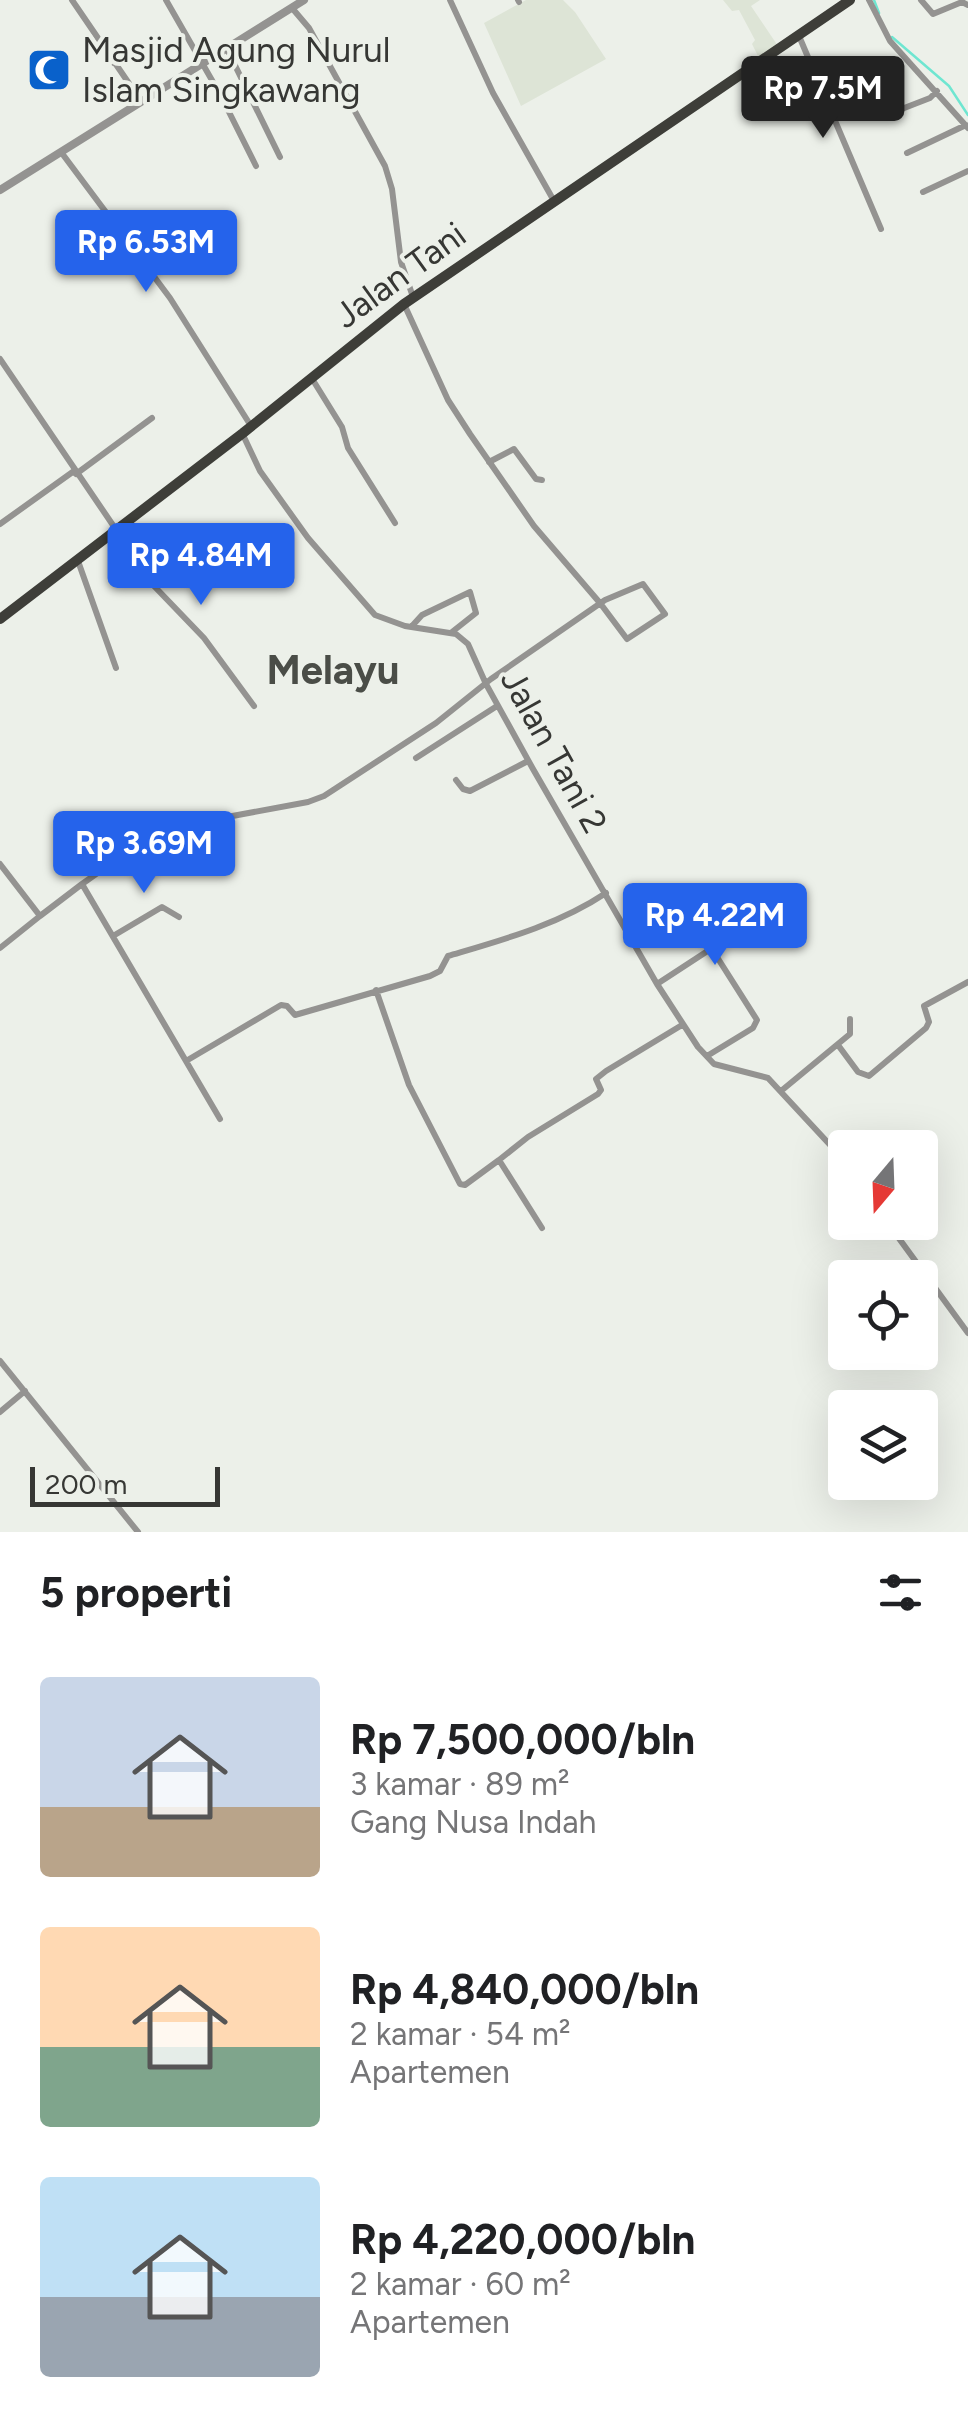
<!DOCTYPE html>
<html lang="id">
<head>
<meta charset="utf-8">
<style>
  :root { --surface:#fff; --page:#f6f6f6; --text:#202124; --muted:#757577; --accent:#2563eb }
  body { margin:0; font-family:Figtree,sans-serif; background:var(--page); color:var(--text); height:100vh; display:flex; flex-direction:column; font-size:38px; white-space:nowrap }
  * { box-sizing:border-box; margin:0 }
  p { font-size:32px; color:var(--muted) }
  .icon { flex:none; width:55px; height:55px; fill:none; stroke:currentColor; stroke-width:2; stroke-linecap:round; stroke-linejoin:round }
  .map { position:relative; height:1532px; overflow:hidden }
  .panel { display:flex; flex-direction:column; background:var(--surface); flex:1 }
  .panel>* { flex:none }
  .needle { width:65px; rotate:199deg }
  .tools { position:absolute; left:828px; top:1130px; display:grid; gap:20px }
  .tools a { display:grid; place-items:center; width:110px; height:110px; border-radius:10px; background:var(--surface); box-shadow:0 10px 40px #0002; font-size:50px }
  .scale { position:absolute; left:30px; bottom:25px; width:190px; box-sizing:border-box; padding-left:10px; border:5px solid #363734; border-top:0; font-size:28px; line-height:35px; white-space:nowrap; color:#363734; -webkit-text-stroke:8px #ecf0e9; paint-order:stroke }
  .price { position:absolute; translate:-50% -85px; padding:0 22px; border-radius:10px; background:var(--accent); color:#fff; font-size:32px; line-height:65px; filter:drop-shadow(0 2px 5px #0008) }
  .price::after { content:''; position:absolute; left:50%; top:60px; width:30px; height:22px; margin-left:-15px; background:inherit; clip-path:polygon(0 0,100% 0,50% 100%) }
  .price.current { background:#222; color:#fff }
  ul { padding:0; list-style:none }
  li { display:flex; align-items:center; gap:30px; height:250px; padding:0 40px }
  li span { display:grid; place-items:center; flex:none; width:280px; height:200px; border-radius:10px; color:#555 }
  li>.icon { margin-inline-start:auto }
  span .icon { width:120px; height:120px; fill:#fffc; stroke-width:1 }
  li b { font-size:42px }
  h2 { display:flex; justify-content:space-between; align-items:center; height:120px; padding:0 40px; font-size:42px }
  .map>svg:first-child { display:block }
  .built { fill:#dde4d6 }
  .lines { fill:none; stroke-linecap:round; stroke-linejoin:round }
  .stream { stroke:#6fe6d1; stroke-width:2.5 }
  .minor { stroke:#949391; stroke-width:6 }
  .tertiary { stroke:#949391; stroke-width:8 }
  .trunk { stroke:#3e3e39; stroke-width:10 }
  .labels { text-anchor:middle; dominant-baseline:central; stroke-width:8; stroke-linejoin:round; paint-order:stroke }
  .poi-label { font-size:35px; fill:#363734; stroke:#ecf0e9; text-anchor:start }
  .street-label { font-size:35px; fill:#363734; stroke:#ecf0e9 }
  .quarter-label { font-size:40px; font-weight:bold; fill:#4a4d47; stroke:#ecf0e9 }
</style>
</head>
<body>
<div class="map">
<svg width="968" height="1532" viewBox="0 0 968 1532">
  <rect width="100%" height="100%" fill="#ecf0e9"/>
  <path class="built" d="M526 0H563L575 12 606 59 521 106 484 23Z
    M723 0H760L751 6 778 46 759 58 752 44 755 40 739 10 732 11Z"/>
  <g class="lines">
    <path class="stream" d="M874 0 879 13
      M892 37 949 86 968 115"/>
    <path class="minor" d="M72 0 141 101
      M166 0 221 96 256 166
      M450 0 493 93 554 201
      M518 0 519 2
      M869 0 890 41 968 128
      M921 0 933 14 962 2 968 5
      M292 8 309 28 385 166 392 189 401 262 413 297
      M799 36 881 229
      M227 49 280 157
      M114 63 135 46
      M881 117 930 98 937 91
      M61 152 170 298 251 426
      M907 153 966 125
      M923 192 968 171
      M0 359 155 587 204 638 254 706
      M311 377 342 427 348 448 395 523
      M243 435 260 471 308 538 375 615 405 626 456 634 468 644 486 684 533 769 657 984 698 1047 714 1064 768 1078 845 1161
      M489 462 514 449 536 479 542 480
      M76 474 152 418
      M0 524 74 471
      M78 561 116 668
      M412 626 422 615 470 592 476 613 452 632
      M416 758 497 706
      M456 780 463 789 470 791 528 761
      M101 817 124 853
      M0 864 40 916 0 948
      M40 916 82 884
      M113 936 162 907 179 917
      M657 984 752 922
      M376 990 409 1085 460 1184 465 1185 499 1160
      M838 1045 858 1072 869 1076 926 1028 929 1022 924 1006 968 982
      M707 1056 753 1028 757 1020 717 957 716 946
      M186 1061 281 1005 287 1006 295 1015 430 976 440 971 448 956C502 940 558 925 606 893
      M781 1091 850 1034V1019
      M220 1119 82 884 120 857 146 832 308 802 324 796 436 723 491 679 605 600 643 584 665 614 627 639 600 603 534 526 470 434 448 400 404 304
      M887 1222 968 1333
      M542 1228 499 1160 528 1137 598 1094 601 1090 596 1079 606 1071 682 1025
      M0 1361 138 1532
      M0 1412 25 1391"/>
    <path class="tertiary" d="M0 190 304 0"/>
    <path class="trunk" d="M0 619 243 433 404 304 850 0"/>
  </g>
  <defs>
    <symbol id="mosque-square" viewBox="-11 -11 22 22"><rect x="-9" y="-9" width="18" height="18" rx="4" fill="#0961cb" stroke="#ecf0e9"/><path d="M3.5-4.9A6 6 0 1 0 3.5 4.9A5 5 0 1 1 3.5-4.9Z" fill="#fff"/></symbol>
  </defs>
  <g fill-rule="evenodd">
    <use href="#mosque-square" x="24" y="45" width="50" height="50"/>
  </g>
  <g class="labels">
    <g class="poi-label">
      <text x="82" y="50">Masjid Agung Nurul<tspan x="82" dy="40">Islam Singkawang</tspan></text>
    </g>
    <g class="street-label">
      <text transform="translate(400 275) rotate(-36)">Jalan Tani</text>
      <text transform="translate(554 751) rotate(61)">Jalan Tani 2</text>
    </g>
    <g class="quarter-label">
      <text x="333" y="670">Melayu</text>
    </g>
  </g>
</svg>
<div class="tools">
<a><svg class="needle" viewBox="-14 -14 28 28"><path d="M0-13l5 13h-10z" fill="#e53935"/><path d="M0 13l5-13h-10z" fill="#757577"/></svg></a>
<a><svg class="icon" aria-label="locate" viewBox="0 0 24 24"><circle cx="12" cy="12" r="6"/><path d="M12 2v4M12 18v4M2 12h4M18 12h4"/></svg></a>
<a><svg class="icon" aria-label="layers" viewBox="0 0 24 24"><path d="M12 4l9 5-9 5-9-5zM3 14l9 5 9-5"/></svg></a>
</div>
<div class="scale">200 m</div>
<b class="price current" style="left:823px;top:141px">Rp 7.5M</b>
<b class="price" style="left:146px;top:295px">Rp 6.53M</b>
<b class="price" style="left:201px;top:608px">Rp 4.84M</b>
<b class="price" style="left:144px;top:896px">Rp 3.69M</b>
<b class="price" style="left:715px;top:968px">Rp 4.22M</b>
</div>
<section class="panel">
<h2>5 properti<svg class="icon" aria-label="filters" viewBox="0 0 24 24"><path d="M4 7h16M4 17h16"/><circle cx="9" cy="7" r="2"/><circle cx="15" cy="17" r="2"/></svg></h2>
<ul>
<li><span style="background:linear-gradient(#c9d6e8 65%,#b9a48a 0)"><svg class="icon" aria-label="home" viewBox="0 0 24 24"><path d="M3 11l9-7 9 7M6 9v11h12V9"/></svg></span><div><b>Rp 7,500,000/bln</b><p>3 kamar · 89 m²</p><p>Gang Nusa Indah</p></div></li>
<li><span style="background:linear-gradient(#ffd9b3 60%,#7fa58c 0)"><svg class="icon" aria-label="home" viewBox="0 0 24 24"><path d="M3 11l9-7 9 7M6 9v11h12V9"/></svg></span><div><b>Rp 4,840,000/bln</b><p>2 kamar · 54 m²</p><p>Apartemen</p></div></li>
<li><span style="background:linear-gradient(#bfe0f5 60%,#9aa5b1 0)"><svg class="icon" aria-label="home" viewBox="0 0 24 24"><path d="M3 11l9-7 9 7M6 9v11h12V9"/></svg></span><div><b>Rp 4,220,000/bln</b><p>2 kamar · 60 m²</p><p>Apartemen</p></div></li>
</ul>
</section>
</body>
</html>
